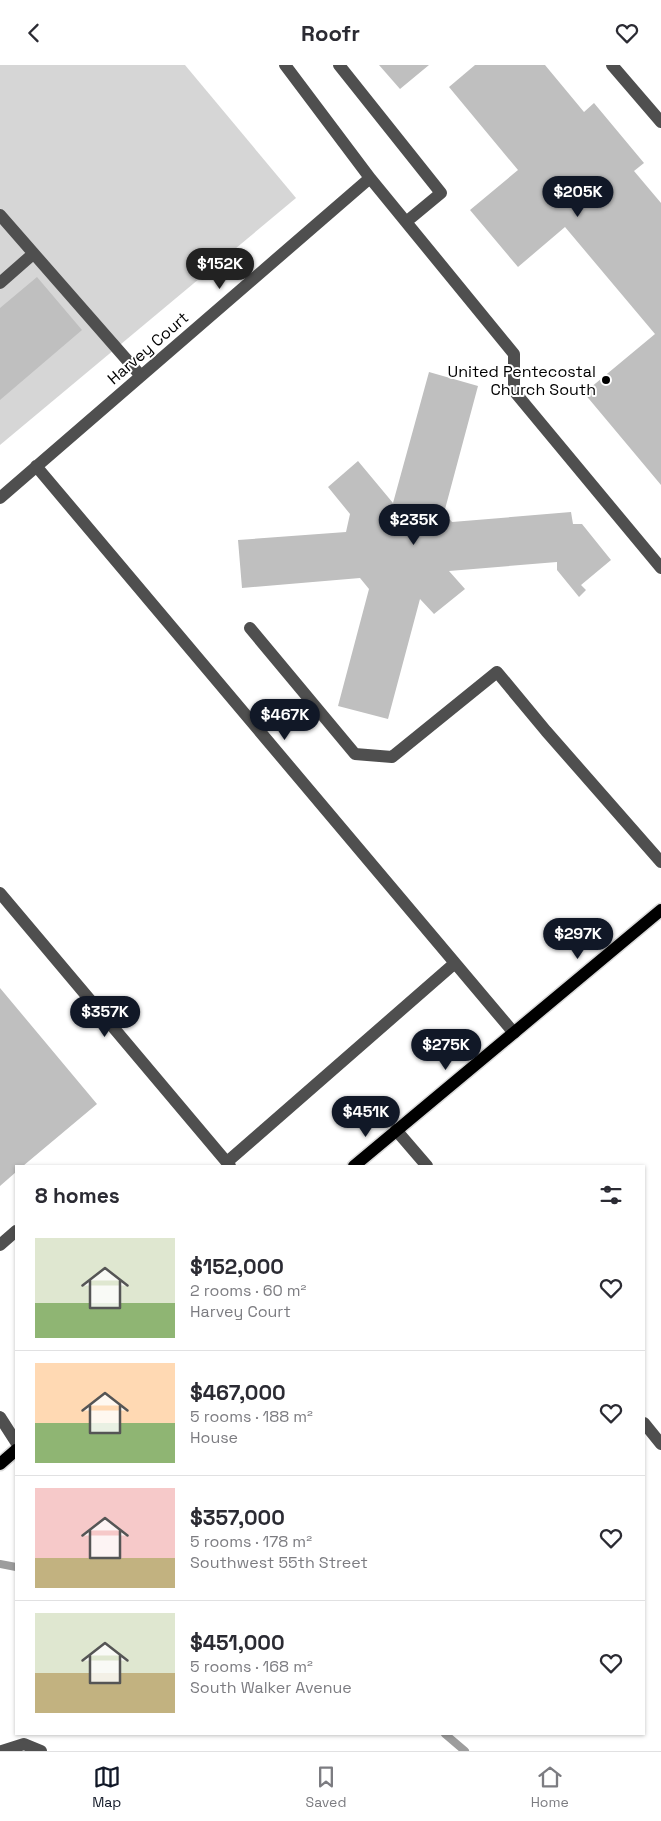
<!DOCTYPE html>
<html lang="en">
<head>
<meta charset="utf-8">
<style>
  :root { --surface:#fff; --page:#f2f2f3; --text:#2b2b33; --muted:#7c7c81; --line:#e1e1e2; --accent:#111827 }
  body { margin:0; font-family:"Space Grotesk",sans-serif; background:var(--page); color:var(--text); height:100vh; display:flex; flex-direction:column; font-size:19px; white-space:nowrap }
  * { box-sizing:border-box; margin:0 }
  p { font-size:16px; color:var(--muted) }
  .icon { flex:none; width:28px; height:28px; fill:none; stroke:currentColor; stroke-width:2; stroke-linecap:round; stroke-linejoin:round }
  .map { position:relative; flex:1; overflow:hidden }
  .sheet { position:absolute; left:15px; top:1100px; width:630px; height:570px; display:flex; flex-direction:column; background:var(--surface); border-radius:0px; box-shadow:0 1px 4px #0004 }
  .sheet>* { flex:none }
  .price { position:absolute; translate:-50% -42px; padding:0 11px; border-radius:18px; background:var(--accent); color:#fff; font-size:16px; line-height:32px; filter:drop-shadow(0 1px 2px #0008) }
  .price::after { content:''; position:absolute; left:50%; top:30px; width:15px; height:11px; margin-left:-8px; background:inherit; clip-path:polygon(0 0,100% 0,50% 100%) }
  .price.current { background:#222; color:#fff }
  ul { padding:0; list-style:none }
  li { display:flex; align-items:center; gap:15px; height:125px; padding:0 20px }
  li+li { border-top:1px solid var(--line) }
  li span { display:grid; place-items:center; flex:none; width:140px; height:100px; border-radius:0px; color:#555 }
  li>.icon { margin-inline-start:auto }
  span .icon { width:60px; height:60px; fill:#fffc; stroke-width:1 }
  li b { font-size:21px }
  h2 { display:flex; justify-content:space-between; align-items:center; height:60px; padding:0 20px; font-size:21px }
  header { display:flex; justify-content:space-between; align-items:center; height:65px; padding:0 20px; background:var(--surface); font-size:22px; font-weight:700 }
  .menu { display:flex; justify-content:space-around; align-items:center; height:70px; border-top:1px solid var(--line); background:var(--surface); font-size:14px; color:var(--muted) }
  .menu a { display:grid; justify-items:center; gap:2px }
  .menu .current { color:var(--accent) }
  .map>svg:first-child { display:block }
  .green { fill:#d6d6d6 }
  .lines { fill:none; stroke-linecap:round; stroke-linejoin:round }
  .stream { stroke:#9d9d9d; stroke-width:8 }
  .building { fill:#bfbfbf }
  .major-casing { stroke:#dbdbdb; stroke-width:15 }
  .minor { stroke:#4f4f4f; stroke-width:12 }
  .major { stroke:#000; stroke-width:12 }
  .poi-dot { fill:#000; stroke:#fff; stroke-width:2 }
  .labels { text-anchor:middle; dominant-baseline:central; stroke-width:4; stroke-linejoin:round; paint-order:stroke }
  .street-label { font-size:16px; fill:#000; stroke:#fff }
  .poi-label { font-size:16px; fill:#000; stroke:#fff; text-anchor:end }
</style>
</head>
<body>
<header><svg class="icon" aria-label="back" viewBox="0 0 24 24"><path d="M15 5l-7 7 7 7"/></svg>Roofr<svg class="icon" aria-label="heart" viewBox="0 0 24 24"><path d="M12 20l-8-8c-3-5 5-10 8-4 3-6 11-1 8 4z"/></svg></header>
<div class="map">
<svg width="661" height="1686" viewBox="0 0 661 1686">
  <rect width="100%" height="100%" fill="#fff"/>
  <path class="green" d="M0 0H185L296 133 0 380Z"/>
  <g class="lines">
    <path class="stream" d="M0 1499 16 1502
      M445 1669 465 1686"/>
  </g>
  <path class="building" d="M379 0H429L400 24Z
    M475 0H545L584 47 594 38 644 98 634 106 661 138V420L584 328 655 269 565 162 518 202 470 145 518 105 449 22Z
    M37 212 82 265 0 335V243Z
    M429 307 478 321 444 448 452 457 571 447 573 459H582L611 495 581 520 586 525 579 532 557 505V497L449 506 465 524 434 549 420 534 388 654 338 641 369 524 360 513 242 523 238 475 346 467 350 449 328 422 358 396 393 438Z
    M0 923 97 1039 23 1101H16V1107L0 1121Z"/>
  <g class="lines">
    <defs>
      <path id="major" d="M354 1101 661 845
        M0 1399 16 1385"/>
    </defs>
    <use href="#major" class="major-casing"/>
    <path class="minor" d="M339 0 441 128 406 157
      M612 0 661 57
      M370 113 514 289V326L661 503
      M0 150 141 311
      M0 218 33 189
      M36 401 514 968
      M0 433 370 113 285 0
      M250 563 355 689 392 692 497 607 546 666 661 797
      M0 828 230 1101
      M396 1065 427 1101
      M227 1097 455 898
      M0 1180 16 1166
      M0 1352 16 1377
      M644 1358 661 1379
      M2 1686 24 1679 41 1686"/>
    <use href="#major" class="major"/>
  </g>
  <circle class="poi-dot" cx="606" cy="315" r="5"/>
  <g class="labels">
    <g class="street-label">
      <text transform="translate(148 283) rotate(-41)">Harvey Court</text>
    </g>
    <g class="poi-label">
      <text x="596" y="306">United Pentecostal<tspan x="596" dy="18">Church South</tspan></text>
    </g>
  </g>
</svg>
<b class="price" style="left:578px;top:153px">$205K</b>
<b class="price current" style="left:220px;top:225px">$152K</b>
<b class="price" style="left:414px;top:481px">$235K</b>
<b class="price" style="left:285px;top:676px">$467K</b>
<b class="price" style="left:578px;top:895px">$297K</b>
<b class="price" style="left:105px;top:973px">$357K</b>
<b class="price" style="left:446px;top:1006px">$275K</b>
<b class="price" style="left:366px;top:1073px">$451K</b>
<section class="sheet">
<h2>8 homes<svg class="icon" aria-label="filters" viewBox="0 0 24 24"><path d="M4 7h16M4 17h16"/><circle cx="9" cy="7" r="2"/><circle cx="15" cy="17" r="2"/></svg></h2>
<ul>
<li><span style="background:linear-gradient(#dfe7d0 65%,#8fb573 0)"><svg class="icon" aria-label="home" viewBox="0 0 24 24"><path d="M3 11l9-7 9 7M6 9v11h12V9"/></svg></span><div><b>$152,000</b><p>2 rooms · 60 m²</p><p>Harvey Court</p></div><svg class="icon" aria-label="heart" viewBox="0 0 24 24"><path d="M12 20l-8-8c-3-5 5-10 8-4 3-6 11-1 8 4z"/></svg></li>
<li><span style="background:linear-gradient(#ffd9b3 60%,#8fb573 0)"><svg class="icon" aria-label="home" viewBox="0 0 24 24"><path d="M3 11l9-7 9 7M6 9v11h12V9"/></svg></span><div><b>$467,000</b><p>5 rooms · 188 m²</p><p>House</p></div><svg class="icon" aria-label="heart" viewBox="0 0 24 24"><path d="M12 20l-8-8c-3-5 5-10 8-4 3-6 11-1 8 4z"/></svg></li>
<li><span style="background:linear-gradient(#f6c9c9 70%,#c2b280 0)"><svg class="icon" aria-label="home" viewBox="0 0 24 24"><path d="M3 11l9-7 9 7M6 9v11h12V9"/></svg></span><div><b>$357,000</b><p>5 rooms · 178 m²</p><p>Southwest 55th Street</p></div><svg class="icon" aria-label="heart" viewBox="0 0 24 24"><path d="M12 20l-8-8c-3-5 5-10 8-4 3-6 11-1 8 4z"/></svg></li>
<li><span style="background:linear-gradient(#dfe7d0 60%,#c2b280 0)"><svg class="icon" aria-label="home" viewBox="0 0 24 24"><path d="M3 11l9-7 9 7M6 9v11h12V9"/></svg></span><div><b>$451,000</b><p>5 rooms · 168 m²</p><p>South Walker Avenue</p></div><svg class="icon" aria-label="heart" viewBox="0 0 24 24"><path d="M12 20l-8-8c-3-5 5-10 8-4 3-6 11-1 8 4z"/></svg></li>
</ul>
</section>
</div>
<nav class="menu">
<a class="current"><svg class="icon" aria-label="map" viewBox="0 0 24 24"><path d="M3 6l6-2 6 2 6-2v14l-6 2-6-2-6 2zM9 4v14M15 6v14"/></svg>Map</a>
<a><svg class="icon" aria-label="saved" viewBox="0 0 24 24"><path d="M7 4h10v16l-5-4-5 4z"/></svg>Saved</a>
<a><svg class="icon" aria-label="home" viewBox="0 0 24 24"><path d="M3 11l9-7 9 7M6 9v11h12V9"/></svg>Home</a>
</nav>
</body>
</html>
